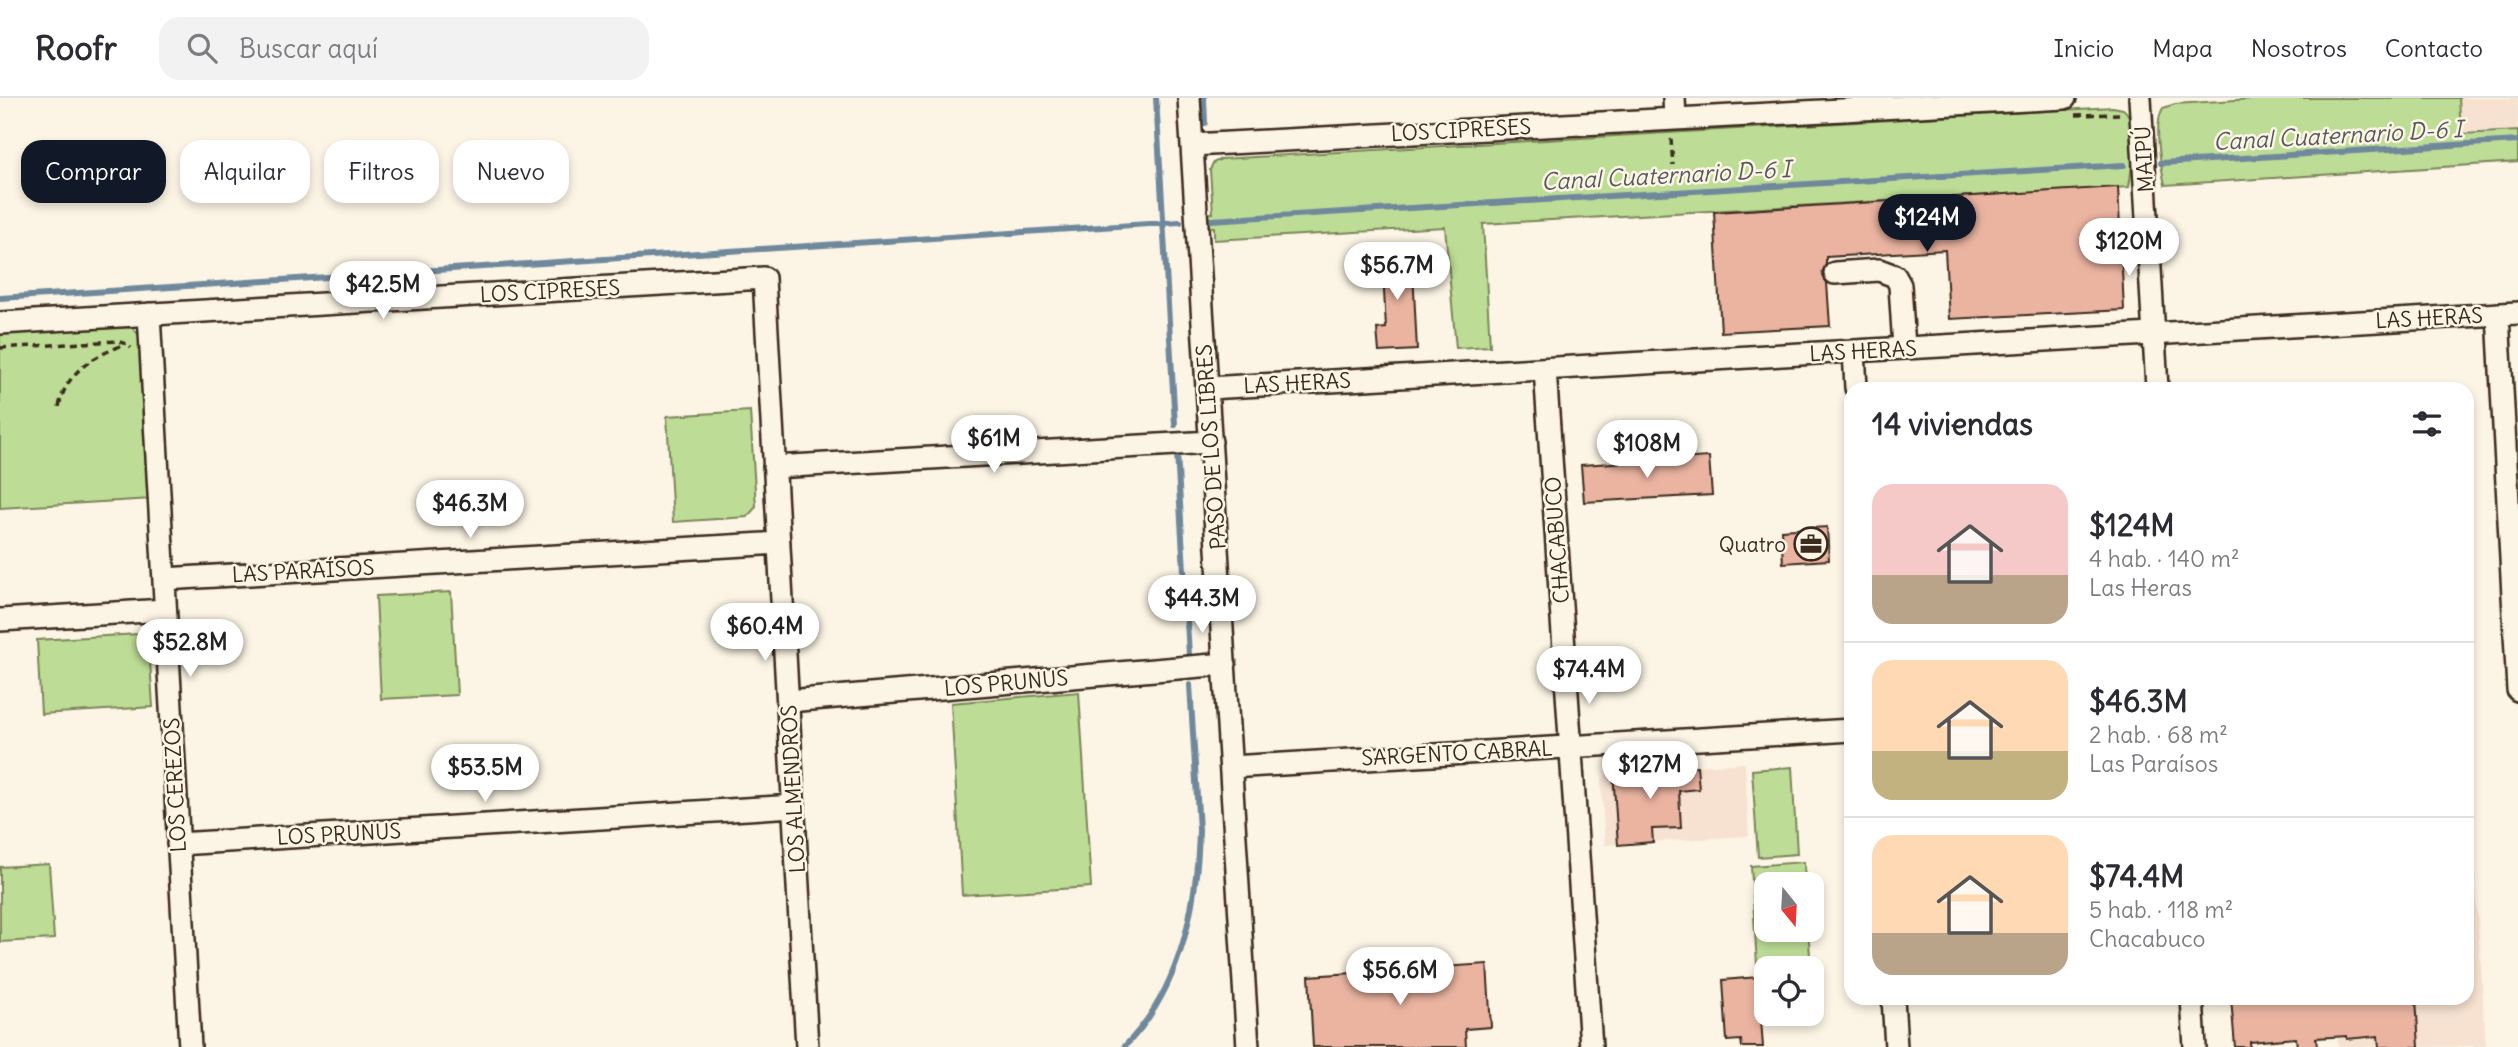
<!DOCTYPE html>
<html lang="es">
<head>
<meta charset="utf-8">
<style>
  :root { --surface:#fff; --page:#f2f2f3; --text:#2b2b33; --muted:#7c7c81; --line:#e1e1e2; --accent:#111827 }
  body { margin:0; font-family:Delius,sans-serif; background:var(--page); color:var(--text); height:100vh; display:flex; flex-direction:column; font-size:26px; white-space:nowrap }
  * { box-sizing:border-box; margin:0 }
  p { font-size:23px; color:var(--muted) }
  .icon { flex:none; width:38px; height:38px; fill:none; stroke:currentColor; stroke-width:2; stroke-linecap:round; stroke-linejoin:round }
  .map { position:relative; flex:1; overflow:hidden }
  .drawer { position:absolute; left:1844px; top:284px; width:630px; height:623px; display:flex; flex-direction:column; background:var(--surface); border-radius:21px; box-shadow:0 4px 10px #0003 }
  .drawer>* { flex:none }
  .top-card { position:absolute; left:21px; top:42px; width:665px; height:63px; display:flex; gap:14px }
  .needle { width:46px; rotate:162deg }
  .tools { position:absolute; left:1754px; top:774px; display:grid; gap:14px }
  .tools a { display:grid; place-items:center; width:70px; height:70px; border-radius:14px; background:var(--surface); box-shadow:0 4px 10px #0003; font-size:35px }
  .price { position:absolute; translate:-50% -60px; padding:0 16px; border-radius:24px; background:#fff; color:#222; font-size:23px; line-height:46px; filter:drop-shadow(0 2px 4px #0008) }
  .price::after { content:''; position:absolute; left:50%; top:42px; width:21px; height:16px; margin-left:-10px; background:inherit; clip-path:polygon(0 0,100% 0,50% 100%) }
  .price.current { background:var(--accent); color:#fff }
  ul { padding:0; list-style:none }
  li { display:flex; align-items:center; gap:21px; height:175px; padding:0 28px }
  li+li { border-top:2px solid var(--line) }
  li span { display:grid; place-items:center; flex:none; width:196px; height:140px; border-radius:21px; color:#555 }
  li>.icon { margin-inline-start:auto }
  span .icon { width:84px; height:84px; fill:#fffc; stroke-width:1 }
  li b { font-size:30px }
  h2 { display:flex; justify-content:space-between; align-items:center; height:84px; padding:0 28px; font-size:30px }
  .pill { padding:0 24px; border-radius:21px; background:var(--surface); box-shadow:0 4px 10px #0003; font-size:24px; line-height:63px }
  .pill.current { background:var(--accent); color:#fff }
  header { display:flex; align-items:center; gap:42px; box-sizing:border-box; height:98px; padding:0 35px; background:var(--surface); border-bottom:2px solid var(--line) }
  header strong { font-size:33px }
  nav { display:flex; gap:38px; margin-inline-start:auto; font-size:24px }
  .search { width:490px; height:63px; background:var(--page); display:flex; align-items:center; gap:18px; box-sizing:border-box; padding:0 24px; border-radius:21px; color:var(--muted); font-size:26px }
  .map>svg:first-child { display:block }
  .built { fill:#f7e2d1 }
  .green { fill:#bddd96; stroke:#7c845a; stroke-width:2 }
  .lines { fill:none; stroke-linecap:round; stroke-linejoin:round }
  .stream { stroke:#6f889c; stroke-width:6 }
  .building { fill:#ebb4a1; stroke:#3b2a1e; stroke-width:2 }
  .minor-casing { stroke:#3b2a1e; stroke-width:26 }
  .path { stroke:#3b2a1e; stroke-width:3.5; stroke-dasharray:7 5; stroke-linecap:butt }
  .minor { stroke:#fcf5e5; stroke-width:21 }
  .labels { text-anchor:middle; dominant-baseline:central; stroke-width:5; stroke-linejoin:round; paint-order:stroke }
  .street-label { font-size:21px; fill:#3b2a1e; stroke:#fcf5e5 }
  .poi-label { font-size:21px; fill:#3b2a1e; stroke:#fcf5e5; text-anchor:end }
  .water-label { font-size:23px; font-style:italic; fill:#55595d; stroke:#fcf5e5 }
</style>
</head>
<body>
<header>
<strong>Roofr</strong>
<div class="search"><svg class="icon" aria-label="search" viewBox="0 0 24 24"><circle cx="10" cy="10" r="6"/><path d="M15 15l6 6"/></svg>Buscar aquí</div>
<nav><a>Inicio</a><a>Mapa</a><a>Nosotros</a><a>Contacto</a></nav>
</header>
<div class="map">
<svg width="2518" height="949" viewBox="0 0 2518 949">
  <rect width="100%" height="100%" fill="#fcf5e5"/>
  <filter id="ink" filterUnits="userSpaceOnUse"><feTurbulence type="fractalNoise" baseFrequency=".0143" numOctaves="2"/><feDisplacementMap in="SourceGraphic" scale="14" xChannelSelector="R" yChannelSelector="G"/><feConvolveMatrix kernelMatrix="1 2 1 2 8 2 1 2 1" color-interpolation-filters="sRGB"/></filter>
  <g filter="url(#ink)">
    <path class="built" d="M2459 0H2518V33L2461 37Z
      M1745 665 1749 738 1605 747 1601 683 1609 673Z
      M2471 711 2486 948 2419 949 2416 900H2468V712Z
      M2334 900H2375L2379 949H2338Z"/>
    <path class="green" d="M2267 0H2459L2461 36 2518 33V64L2165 87C2161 68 2153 26 2163 10L2175 6Z
      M2113 9 2123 11C2139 22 2132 70 2129 89L1483 126 1490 248 1456 250 1445 129 1214 142V129H1209L1208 115H1213L1210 72 1213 65 1221 61Z
      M123 229 133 230 141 240 152 401 0 410V236Z
      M750 313 756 409 747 419 673 424 667 318Z
      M451 494 457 597 381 601 376 498Z
      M139 536 149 547 153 609 41 616 37 542Z
      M1079 594 1091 789 962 797 951 605Z
      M1792 669 1797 756 1758 759 1752 672Z
      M1804 764 1805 786H1766V831H1808L1811 870H1766V915H1783L1760 917 1751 768Z
      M49 766 54 841 0 844V769Z"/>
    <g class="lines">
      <path class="stream" d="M1156 0 1175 327
        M1204 0 1205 25
        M2161 65 2518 43
        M1211 122 2124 67
        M0 200 1180 124
        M1177 355 1189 557
        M1124 949C1181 892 1197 809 1199 732L1190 587"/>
    </g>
    <path class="building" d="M2118 89 2124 212 1949 221 1945 152 1826 159V166L1822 175 1827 185 1830 228 1721 234 1714 114Z
      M1412 153 1417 252 1379 254 1377 231 1386 230 1383 174H1374L1373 155Z
      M1709 359 1712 397 1584 404 1581 367Z
      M1827 429 1829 462 1783 465 1781 432Z
      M1697 668 1699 691 1679 693 1681 730 1652 731 1653 744 1618 747 1613 673Z
      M1487 866 1491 929 1465 931 1466 949H1313L1309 878Z
      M1758 879 1763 949H1742L1741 942 1727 943 1723 882Z
      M2231 900H2416L2419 949H2379L2378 938 2347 941V938L2316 940 2317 949H2297L2296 940 2250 944V949H2235Z"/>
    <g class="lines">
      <defs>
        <path id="minor" d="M1189 0 1248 949
          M1674 0 1675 21
          M2140 0 2157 290
          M1192 47 2065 0
          M1835 175 1879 172 1895 178 1900 187 1904 250
          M149 216 190 949
          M2498 216 2518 592
          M0 225 764 180 807 949
          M1854 253 1856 290
          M1545 271 1591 949
          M1208 290 2518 215
          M774 369 1211 344
          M164 481 779 445
          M0 522 165 512
          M788 603 1225 566
          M1231 669 1852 632
          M178 746 794 708
          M1893 900 1896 949
          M2192 900 2195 949"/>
      </defs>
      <use href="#minor" class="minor-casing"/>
      <path class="path" d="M2076 17 2121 16
        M1671 41 1673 67
        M0 250 117 243 127 246 131 250
        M59 309C66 273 93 259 125 246"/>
      <use href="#minor" class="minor"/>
    </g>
  </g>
  <defs>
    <symbol id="office-ring" viewBox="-11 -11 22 22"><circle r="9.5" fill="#fcf5e5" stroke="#3b2a1e" stroke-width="1.5"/><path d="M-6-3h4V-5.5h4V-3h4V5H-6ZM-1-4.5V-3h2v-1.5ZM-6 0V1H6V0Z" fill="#3b2a1e"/></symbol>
  </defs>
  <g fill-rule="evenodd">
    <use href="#office-ring" x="1792" y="427" width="38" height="38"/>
  </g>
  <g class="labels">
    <g class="street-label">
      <text transform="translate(1461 32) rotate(-3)">LOS CIPRESES</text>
      <text transform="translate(2144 61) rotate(-93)">MAIPÚ</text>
      <text transform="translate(550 193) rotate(-3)">LOS CIPRESES</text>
      <text transform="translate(2429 220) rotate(-3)">LAS HERAS</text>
      <text transform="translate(1863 253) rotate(-3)">LAS HERAS</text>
      <text transform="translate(1297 285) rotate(-3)">LAS HERAS</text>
      <text transform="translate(1211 349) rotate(-94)">PASO DE LOS LIBRES</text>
      <text transform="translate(1557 442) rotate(-94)">CHACABUCO</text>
      <text transform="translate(303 473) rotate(-3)">LAS PARAÍSOS</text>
      <text transform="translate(1006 585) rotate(-5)">LOS PRUNUS</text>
      <text transform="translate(1457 655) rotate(-3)">SARGENTO CABRAL</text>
      <text transform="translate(175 687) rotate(-93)">LOS CEREZOS</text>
      <text transform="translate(793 691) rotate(-93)">LOS ALMENDROS</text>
      <text transform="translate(339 736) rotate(-3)">LOS PRUNUS</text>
    </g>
    <g class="poi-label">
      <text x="1786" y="446">Quatro</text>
    </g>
    <g class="water-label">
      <text transform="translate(2338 37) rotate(-3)">Canal Cuaternario D-6 I</text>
      <text transform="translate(1666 77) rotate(-3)">Canal Cuaternario D-6 I</text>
    </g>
  </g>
</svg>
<div class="tools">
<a><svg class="needle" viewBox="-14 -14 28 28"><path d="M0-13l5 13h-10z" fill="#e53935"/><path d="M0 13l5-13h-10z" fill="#7c7c81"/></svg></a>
<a><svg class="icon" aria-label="locate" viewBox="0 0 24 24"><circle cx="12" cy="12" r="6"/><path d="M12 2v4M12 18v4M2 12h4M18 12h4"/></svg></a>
</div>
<b class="price current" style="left:1927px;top:156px">$124M</b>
<b class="price" style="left:2129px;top:180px">$120M</b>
<b class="price" style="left:1397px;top:204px">$56.7M</b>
<b class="price" style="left:383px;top:223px">$42.5M</b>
<b class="price" style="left:994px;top:377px">$61M</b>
<b class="price" style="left:1647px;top:382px">$108M</b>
<b class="price" style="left:470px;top:442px">$46.3M</b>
<b class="price" style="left:1202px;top:537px">$44.3M</b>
<b class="price" style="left:765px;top:565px">$60.4M</b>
<b class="price" style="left:190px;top:581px">$52.8M</b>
<b class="price" style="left:1589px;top:608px">$74.4M</b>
<b class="price" style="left:1650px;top:703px">$127M</b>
<b class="price" style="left:485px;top:706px">$53.5M</b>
<b class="price" style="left:1400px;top:909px">$56.6M</b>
<div class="top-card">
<a class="pill current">Comprar</a>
<a class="pill">Alquilar</a>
<a class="pill">Filtros</a>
<a class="pill">Nuevo</a>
</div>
<section class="drawer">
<h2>14 viviendas<svg class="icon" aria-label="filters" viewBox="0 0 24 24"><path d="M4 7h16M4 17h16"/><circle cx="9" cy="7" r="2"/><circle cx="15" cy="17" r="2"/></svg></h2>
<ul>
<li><span style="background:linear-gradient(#f6c9c9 65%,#b9a48a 0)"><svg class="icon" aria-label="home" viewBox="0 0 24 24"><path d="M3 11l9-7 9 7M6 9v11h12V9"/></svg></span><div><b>$124M</b><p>4 hab. · 140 m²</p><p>Las Heras</p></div></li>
<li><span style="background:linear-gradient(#ffd9b3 65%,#c2b280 0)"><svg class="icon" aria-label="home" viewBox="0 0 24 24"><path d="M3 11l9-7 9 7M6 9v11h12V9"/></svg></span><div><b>$46.3M</b><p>2 hab. · 68 m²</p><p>Las Paraísos</p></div></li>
<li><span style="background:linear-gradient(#ffd9b3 70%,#b9a48a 0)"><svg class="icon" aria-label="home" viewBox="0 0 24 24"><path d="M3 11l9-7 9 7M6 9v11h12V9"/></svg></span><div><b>$74.4M</b><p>5 hab. · 118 m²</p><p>Chacabuco</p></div></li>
</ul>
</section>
</div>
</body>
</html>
